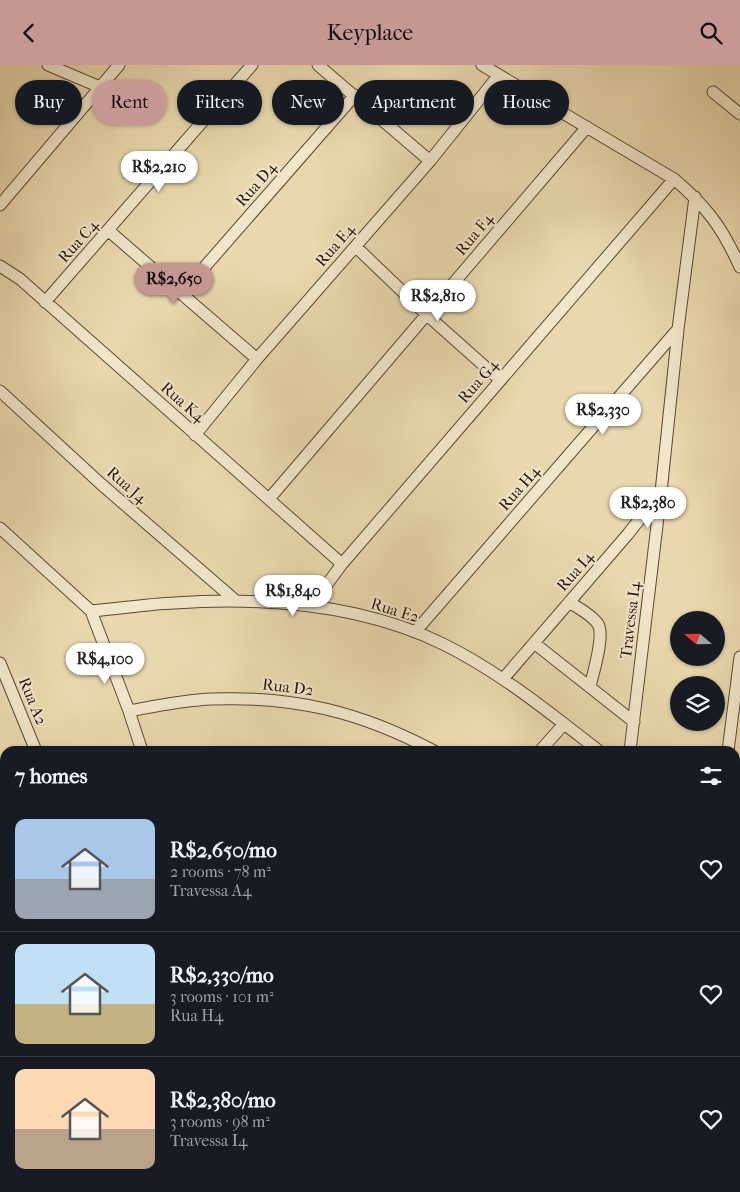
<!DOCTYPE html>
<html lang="en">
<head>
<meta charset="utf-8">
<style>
  :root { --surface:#171b24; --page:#242831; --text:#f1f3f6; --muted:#9ea1a6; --line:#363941; --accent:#c59692 }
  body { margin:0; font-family:"IM FELL French Canon",serif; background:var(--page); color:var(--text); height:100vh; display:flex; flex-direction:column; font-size:19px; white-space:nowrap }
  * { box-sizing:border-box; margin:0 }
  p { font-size:16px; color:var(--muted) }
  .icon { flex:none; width:28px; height:28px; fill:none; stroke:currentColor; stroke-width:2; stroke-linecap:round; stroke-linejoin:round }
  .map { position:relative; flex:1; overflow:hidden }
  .details { position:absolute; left:0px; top:681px; width:740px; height:446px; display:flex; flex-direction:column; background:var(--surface); border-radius:15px 15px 0 0; box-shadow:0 1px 4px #0004 }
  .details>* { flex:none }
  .banner { position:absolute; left:15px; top:15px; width:710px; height:45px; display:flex; gap:10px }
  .needle { width:32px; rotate:290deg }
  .tools { position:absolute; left:670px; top:546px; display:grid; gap:10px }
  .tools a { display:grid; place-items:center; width:55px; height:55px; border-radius:50%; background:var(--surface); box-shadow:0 1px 4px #0004; font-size:25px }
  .price { position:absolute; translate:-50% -42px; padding:0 11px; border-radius:18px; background:#fff; color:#222; font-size:16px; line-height:32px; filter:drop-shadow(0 1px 2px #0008) }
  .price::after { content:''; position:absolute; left:50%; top:30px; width:15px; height:11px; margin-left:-8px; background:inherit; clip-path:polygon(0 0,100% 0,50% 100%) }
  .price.selected { background:var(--accent); color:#111 }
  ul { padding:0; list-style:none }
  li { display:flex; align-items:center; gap:15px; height:125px; padding:0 15px }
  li+li { border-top:1px solid var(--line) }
  li span { display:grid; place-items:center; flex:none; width:140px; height:100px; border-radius:10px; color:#555 }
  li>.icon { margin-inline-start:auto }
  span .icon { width:60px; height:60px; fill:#fffc; stroke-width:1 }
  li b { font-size:21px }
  h2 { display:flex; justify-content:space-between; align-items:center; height:60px; padding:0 15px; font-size:21px }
  .tag { padding:0 18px; border-radius:22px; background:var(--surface); box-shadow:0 1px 4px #0004; font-size:18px; line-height:45px }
  .tag.selected { background:var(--accent); color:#111 }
  header { display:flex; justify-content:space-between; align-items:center; height:65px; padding:0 15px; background:var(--accent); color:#111; font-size:22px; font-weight:600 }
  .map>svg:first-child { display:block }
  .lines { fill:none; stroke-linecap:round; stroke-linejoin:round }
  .minor-casing { stroke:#5a4836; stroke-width:13 }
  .minor { stroke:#f1e6ca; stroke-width:11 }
  .labels { text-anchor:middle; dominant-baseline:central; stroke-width:4; stroke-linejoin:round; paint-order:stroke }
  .street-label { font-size:16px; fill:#2a180f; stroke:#f1e6ca }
</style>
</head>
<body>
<header><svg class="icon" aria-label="back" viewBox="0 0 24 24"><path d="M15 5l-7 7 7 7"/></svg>Keyplace<svg class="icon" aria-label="search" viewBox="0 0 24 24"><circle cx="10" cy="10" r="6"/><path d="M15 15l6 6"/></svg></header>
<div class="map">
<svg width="740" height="1127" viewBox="0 0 740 1127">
  <rect width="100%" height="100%" fill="#e9d8ad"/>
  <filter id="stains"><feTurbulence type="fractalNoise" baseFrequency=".004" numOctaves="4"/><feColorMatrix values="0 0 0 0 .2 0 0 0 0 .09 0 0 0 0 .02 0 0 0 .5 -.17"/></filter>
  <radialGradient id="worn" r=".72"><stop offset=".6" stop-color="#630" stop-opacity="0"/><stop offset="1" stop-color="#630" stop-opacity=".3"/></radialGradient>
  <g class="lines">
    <defs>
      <path id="minor" d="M48 0 100 22
        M318 0 430 96
        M482 0 674 114C707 142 722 162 740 202
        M713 27 740 49
        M0 140 119 0
        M109 166 257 294
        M356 182 427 250 500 315
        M0 201 20 214 342 499
        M181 229 355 30
        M45 237 252 0
        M0 326 101 419 236 536
        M195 370 257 294 430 96 498 11
        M269 434 587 62
        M0 463 91 546C119 544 146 539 174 538 264 532 361 539 443 579 500 607 550 648 599 686
        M569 537C578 543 591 549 598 559 605 571 593 608 590 622
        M311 541 342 499 674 114
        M91 546 129 646 142 686
        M415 567 678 264 695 132
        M534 578 634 657
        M0 598 36 686
        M503 614 628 469 661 427 678 265
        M129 646C156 641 184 635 212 634 295 631 361 647 434 686
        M540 686 564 659
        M630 686 661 427
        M728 686 740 592
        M0 820 5 817
        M0 853 5 863
        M0 887 5 885
        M0 898 5 907
        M735 981 740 976
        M0 1003 5 1000
        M0 1109 5 1118
        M8 1122 10 1127
        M125 1122 127 1127
        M154 1122 156 1127
        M265 1122 267 1127
        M294 1127 298 1122
        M419 1127 423 1122
        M552 1127 556 1122
        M675 1127V1122"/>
    </defs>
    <use href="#minor" class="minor-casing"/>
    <use href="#minor" class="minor"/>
  </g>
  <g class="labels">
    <g class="street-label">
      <text transform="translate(256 119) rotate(-49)">Rua D4</text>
      <text transform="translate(474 169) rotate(-50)">Rua F4</text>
      <text transform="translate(78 176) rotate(-48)">Rua C4</text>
      <text transform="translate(335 180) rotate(-49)">Rua E4</text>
      <text transform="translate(478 316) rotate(-49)">Rua G4</text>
      <text transform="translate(183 337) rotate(41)">Rua K4</text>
      <text transform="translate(127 420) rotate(41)">Rua J4</text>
      <text transform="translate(519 423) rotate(-49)">Rua H4</text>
      <text transform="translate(575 506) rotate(-49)">Rua I4</text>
      <text transform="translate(395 545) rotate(17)">Rua E2</text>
      <text transform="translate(630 555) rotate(-83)">Travessa I4</text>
      <text transform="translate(288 622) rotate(7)">Rua D2</text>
      <text transform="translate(33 636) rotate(68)">Rua A2</text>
    </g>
  </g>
  <rect width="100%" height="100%" filter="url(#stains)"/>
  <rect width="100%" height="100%" fill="url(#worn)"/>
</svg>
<div class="tools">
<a><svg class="needle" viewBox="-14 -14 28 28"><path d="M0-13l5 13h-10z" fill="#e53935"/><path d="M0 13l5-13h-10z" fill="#9ea1a6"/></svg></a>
<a><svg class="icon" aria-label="layers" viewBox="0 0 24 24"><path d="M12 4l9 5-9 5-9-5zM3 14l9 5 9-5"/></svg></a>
</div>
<b class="price" style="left:159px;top:128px">R$2,210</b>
<b class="price selected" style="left:174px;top:240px">R$2,650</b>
<b class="price" style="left:438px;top:257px">R$2,810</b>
<b class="price" style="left:603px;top:371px">R$2,330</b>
<b class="price" style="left:648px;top:464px">R$2,380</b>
<b class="price" style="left:293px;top:552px">R$1,840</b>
<b class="price" style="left:105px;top:620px">R$4,100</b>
<div class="banner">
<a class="tag">Buy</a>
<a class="tag selected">Rent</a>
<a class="tag">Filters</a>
<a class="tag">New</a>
<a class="tag">Apartment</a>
<a class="tag">House</a>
</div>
<section class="details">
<h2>7 homes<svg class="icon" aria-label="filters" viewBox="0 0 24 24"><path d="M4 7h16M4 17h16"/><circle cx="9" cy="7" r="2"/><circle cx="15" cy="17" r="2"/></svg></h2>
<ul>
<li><span style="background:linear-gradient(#a9c7e8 60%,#9aa5b1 0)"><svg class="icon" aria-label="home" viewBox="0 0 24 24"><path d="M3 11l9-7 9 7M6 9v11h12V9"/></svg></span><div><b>R$2,650/mo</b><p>2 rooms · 78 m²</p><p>Travessa A4</p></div><svg class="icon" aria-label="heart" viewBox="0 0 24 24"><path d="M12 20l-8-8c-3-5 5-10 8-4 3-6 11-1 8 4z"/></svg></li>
<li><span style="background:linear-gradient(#bfe0f5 60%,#c2b280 0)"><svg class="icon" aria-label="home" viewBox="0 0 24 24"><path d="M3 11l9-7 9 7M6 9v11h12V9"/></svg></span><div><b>R$2,330/mo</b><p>3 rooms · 101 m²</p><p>Rua H4</p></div><svg class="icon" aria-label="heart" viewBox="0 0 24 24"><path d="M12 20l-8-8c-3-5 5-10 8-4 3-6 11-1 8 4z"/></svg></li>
<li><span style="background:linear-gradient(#ffd9b3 60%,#b9a48a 0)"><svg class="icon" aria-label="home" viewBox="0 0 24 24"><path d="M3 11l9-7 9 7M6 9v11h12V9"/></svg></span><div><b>R$2,380/mo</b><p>3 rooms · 98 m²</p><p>Travessa I4</p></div><svg class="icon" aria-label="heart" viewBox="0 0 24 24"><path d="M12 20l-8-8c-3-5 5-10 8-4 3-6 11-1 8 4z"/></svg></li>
</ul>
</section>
</div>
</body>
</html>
